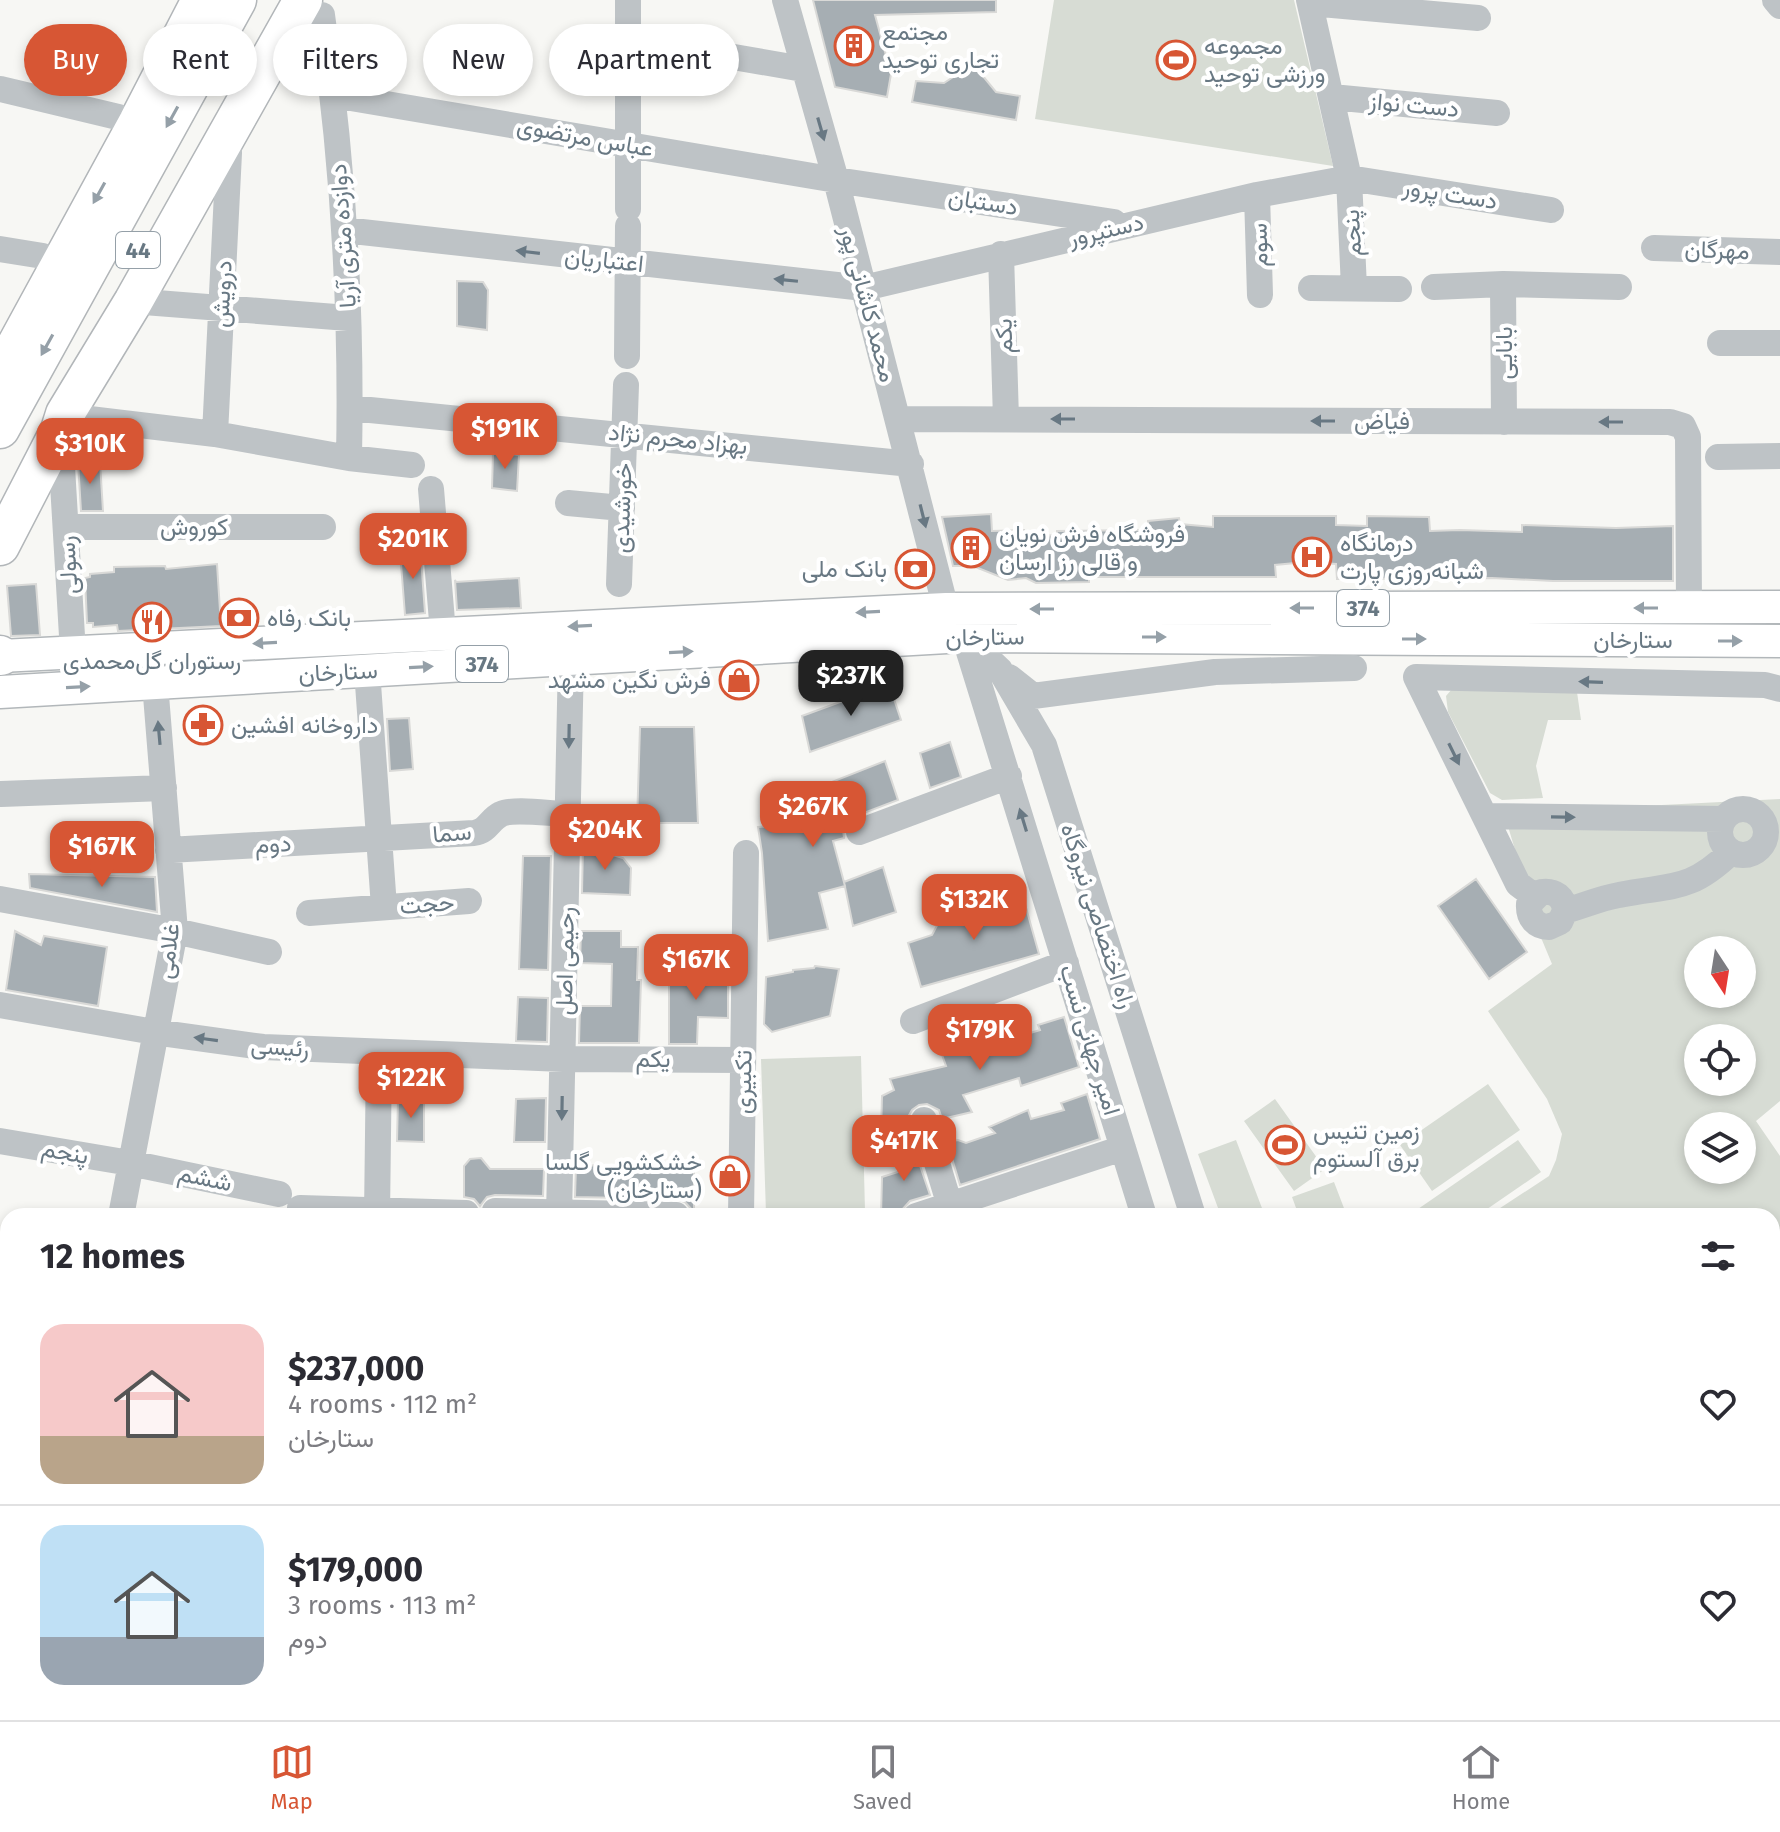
<!DOCTYPE html>
<html lang="en">
<head>
<meta charset="utf-8">
<style>
  :root { --surface:#fff; --page:#f2f2f3; --text:#2b2b33; --muted:#7c7c81; --line:#e1e1e2; --accent:#d75634 }
  body { margin:0; font-family:"Fira Sans",Vazirmatn,sans-serif; background:var(--page); color:var(--text); height:100vh; display:flex; flex-direction:column; font-size:30px; white-space:nowrap }
  * { box-sizing:border-box; margin:0 }
  p { font-size:26px; color:var(--muted) }
  .icon { flex:none; width:44px; height:44px; fill:none; stroke:currentColor; stroke-width:2; stroke-linecap:round; stroke-linejoin:round }
  .map { position:relative; flex:1; overflow:hidden }
  .side { position:absolute; left:0px; top:1208px; width:1780px; height:512px; display:flex; flex-direction:column; background:var(--surface); border-radius:24px 24px 0 0; box-shadow:0 4px 12px #0003 }
  .side>* { flex:none }
  .guide { position:absolute; left:24px; top:24px; width:800px; height:72px; display:flex; gap:16px }
  .needle { width:52px; rotate:168deg }
  .controls { position:absolute; left:1684px; top:936px; display:grid; gap:16px }
  .controls a { display:grid; place-items:center; width:72px; height:72px; border-radius:50%; background:var(--surface); box-shadow:0 4px 12px #0003; font-size:40px }
  .price { position:absolute; translate:-50% -68px; padding:0 18px; border-radius:16px; background:var(--accent); color:#fff; font-size:26px; line-height:52px; filter:drop-shadow(0 2px 4px #0008) }
  .price::after { content:''; position:absolute; left:50%; top:48px; width:24px; height:18px; margin-left:-12px; background:inherit; clip-path:polygon(0 0,100% 0,50% 100%) }
  .price.on { background:#222; color:#fff }
  ul { padding:0; list-style:none }
  li { display:flex; align-items:center; gap:24px; height:200px; padding:0 40px }
  li+li { border-top:2px solid var(--line) }
  li span { display:grid; place-items:center; flex:none; width:224px; height:160px; border-radius:24px; color:#555 }
  li>.icon { margin-inline-start:auto }
  span .icon { width:96px; height:96px; fill:#fffc; stroke-width:1 }
  li b { font-size:34px }
  h2 { display:flex; justify-content:space-between; align-items:center; height:96px; padding:0 40px; font-size:34px }
  .pill { padding:0 28px; border-radius:36px; background:var(--surface); box-shadow:0 4px 12px #0003; font-size:28px; line-height:72px }
  .pill.on { background:var(--accent); color:#fff }
  .dock { display:flex; justify-content:space-around; align-items:center; height:112px; border-top:2px solid var(--line); background:var(--surface); font-size:22px; color:var(--muted) }
  .dock a { display:grid; justify-items:center; gap:4px }
  .dock .on { color:var(--accent) }
  .map>svg:first-child { display:block }
  .built { fill:#e8e9e8 }
  .green { fill:#d7dcd4; fill-rule:evenodd }
  .building { fill:#a6aeb3; stroke:#d9d9d7; stroke-width:2 }
  .lines { fill:none; stroke-linecap:round; stroke-linejoin:round }
  .minor-tunnel { stroke:#d3d7d8; stroke-width:26; stroke-dasharray:26 13; stroke-linecap:butt }
  .major-casing { stroke:#b2b7ba; stroke-width:35 }
  .highway-casing { stroke:#b2b6b9; stroke-width:41 }
  .minor { stroke:#bec3c6; stroke-width:26 }
  .major { stroke:#fff; stroke-width:32 }
  .highway { stroke:#fff; stroke-width:38 }
  .oneway { fill:#95a0a8 }
  .oneway2 { fill:#687883 }
  .labels { text-anchor:middle; dominant-baseline:central; stroke-width:8; stroke-linejoin:round; paint-order:stroke }
  .shield { fill:#fff; stroke:#95a0a8; stroke-width:2 }
  .shield-label { font-size:22px; font-weight:bold; fill:#687883 }
  .poi-label { font-size:24px; fill:#687883; stroke:#fff; text-anchor:start }
  .street-label { font-size:24px; fill:#687883; stroke:#fff }
</style>
</head>
<body>
<div class="map">
<svg width="1780" height="1720" viewBox="0 0 1780 1720">
  <rect width="100%" height="100%" fill="#f7f7f4"/>
  <path class="built" d="M1772 1508 1780 1521V1709L1764 1720H1718L1712 1712H1772Z
    M1443 1712H1679L1668 1720H1448Z"/>
  <path class="green" d="M1054 0H1294L1333 166 1035 119Z
    M1452 689 1577 692 1581 720H1548L1536 766 1543 798 1502 800 1490 793 1448 712 1446 696Z
    M1780 799V1101L1756 1121 1780 1156V1229L1772 1235V1216H1488L1549 1176 1556 1160 1562 1134 1547 1099 1488 1011 1552 964 1542 940 1504 813ZM1698 950H1742V994H1698ZM1698 1038H1742V1082H1698ZM1698 1126H1742V1170H1698Z
    M861 1056 865 1211 766 1214 761 1059Z
    M1488 1084 1520 1130 1432 1191 1400 1145Z
    M1275 1099 1325 1169 1294 1191 1244 1121Z
    M1236 1140 1265 1216H1221L1198 1154Z
    M1518 1140 1541 1172 1477 1216H1422L1418 1209Z
    M1334 1182 1347 1216H1299L1292 1197Z
    M1780 1264V1401L1772 1389V1270Z"/>
  <path class="building" d="M813 0H996V12L875 15 891 74 887 97 835 87Z
    M973 64 996 92 1020 96 1016 120 912 102 916 81 944 83Z
    M457 281 483 282 488 290 487 330 457 326Z
    M493 452 519 455 517 491 492 488Z
    M78 462H100L103 511H81Z
    M991 514 992 531 1024 530V537L1057 535V531L1148 530V521L1179 518 1180 524 1213 527V516H1336V525L1367 526V516L1429 517 1430 531 1460 530 1522 532V525L1616 528 1673 526V581H1553L1492 578 1337 579 1336 564 1306 562 1275 565 1276 577H1089V582L1036 583 1026 578 1008 580 973 566H953L942 517Z
    M416 544H420L425 613 405 615 400 551 416 549Z
    M217 564 221 626 118 631 117 625 93 627V623H87L85 578 90 577V574L114 572V567L165 566 166 569Z
    M519 578 521 608 457 610 455 580 456 582Z
    M36 584 40 635 11 636 7 586Z
    M889 684 901 720 810 752 802 716Z
    M409 718 413 769 390 771 387 719Z
    M640 727H694L698 823H637Z
    M950 742 961 777 930 788 920 753Z
    M885 761 898 800 853 817 843 829 844 838 833 841 845 886 819 893 828 929 768 941 762 853 758 827 770 826 768 806 823 803 819 787Z
    M583 844 601 845 609 854 623 858 631 868 630 895 582 893Z
    M523 856H551L548 970 519 969Z
    M883 867 896 912 853 926 844 882Z
    M29 874 155 877 157 912 30 888Z
    M1476 879 1527 952 1489 979 1438 906Z
    M1023 897 1039 954 921 987 908 943 932 935 941 918 958 910V907L972 903 985 911Z
    M15 931 41 945 44 936 107 947 98 1006 6 990Z
    M581 931H621V947H638L637 980H641L639 1043H579L580 1006H611L612 964 580 963Z
    M815 966 839 969 830 1016 772 1032 764 1024 766 977 793 972V970L814 968Z
    M699 968H728V1018L698 1017 697 1044H669V974L699 975Z
    M518 997 548 998 547 1042 516 1041Z
    M1064 1017 1079 1067 1021 1086 1019 1078 963 1095 972 1112 942 1119 939 1110 927 1104 919 1105 912 1110 908 1117 903 1118 908 1131 890 1135 888 1128 881 1133 882 1096 894 1090 890 1079 946 1066 941 1052 1005 1032 1007 1040 1040 1030 1038 1025Z
    M1087 1094 1100 1139 960 1185 947 1142 958 1140 966 1143 995 1133 989 1127 1028 1110 1031 1119 1064 1110 1061 1103Z
    M398 1098 424 1099V1142L397 1141Z
    M546 1098 545 1142H514L516 1099Z
    M910 1136 930 1195 910 1201 901 1211 881 1216 882 1177 901 1171 899 1163Z
    M481 1158 490 1169H544L543 1196 495 1195 487 1197 480 1206 474 1199 464 1197V1166L470 1159Z
    M639 1164 667 1165V1168L694 1167V1212L685 1202 676 1199 575 1197 576 1166 608 1165V1168L638 1169Z"/>
  <g class="lines">
    <path class="minor-tunnel" d="M1438 1712 1444 1720"/>
    <defs>
      <path id="major" d="M0 656 946 609 1780 607
        M0 692 964 636 1780 641"/>
      <path id="highway" d="M0 375 138 122 201 0
        M0 429 237 0
        M0 546 60 430 65 414 133 302 303 0
        M0 655 1 656"/>
    </defs>
    <use href="#major" class="major-casing"/>
    <use href="#highway" class="highway-casing"/>
    <path class="minor" d="M785 0 836 180 946 609
      M1309 0 1349 178 1354 288
      M1775 0 1780 6
      M1310 3 1478 18
      M322 15C343 161 352 310 349 458
      M629 39 803 69
      M0 89 118 117
      M333 95 836 180 1114 222
      M1332 97 1497 113
      M1257 195 1260 295
      M628 209V0
      M344 230 864 288 1257 195 1349 178 1551 210
      M1654 248 1780 252
      M0 249 43 256
      M1001 254 1006 419
      M1503 284 1504 422
      M1434 287 1503 284 1619 287
      M1311 288 1399 289
      M144 302 348 318
      M1720 343H1780
      M627 356 628 226
      M350 408 911 464
      M81 418 215 434 349 458 412 465
      M898 419 1670 422 1683 426 1688 437 1689 607
      M60 433 73 653
      M215 434 229 153
      M1718 457 1780 456
      M431 489 443 633
      M568 503 622 508
      M66 527H323
      M619 584 626 385
      M964 636 1000 670 1044 745 1193 1216
      M965 639 1144 1216
      M367 670 384 907
      M1009 677 1033 696 1215 672 1354 668
      M1 794 164 788
      M1720 832a23 23 0 1 1 46 0a23 23 0 1 1-46 0Z
      M1485 816 1724 819
      M859 832 1009 776
      M168 850 474 833C488 831 489 820 501 814 514 808 552 814 568 814
      M1534 896 1518 884 1416 677 1765 685 1780 689
      M0 899 175 931 269 952
      M1565 911C1564 897 1555 890 1541 892L1529 904C1528 918 1536 927 1549 927L1560 922 1565 911C1583 906 1601 898 1619 895 1672 884 1688 893 1731 852
      M309 913 469 901
      M0 1005 154 1032 263 1047 563 1059 743 1060
      M913 1021 1066 963
      M924 1120 953 1216
      M0 1141 130 1163 279 1194
      M300 1208 466 1213
      M495 1211 676 1215
      M121 1216 175 931 155 683
      M377 1216 379 1053
      M559 1216 571 658
      M741 1216 746 853
      M916 1216 1123 1148
      M1772 1254 1780 1249
      M1 1269 8 1271
      M0 1434 8 1436
      M0 1534 8 1504
      M0 1655 8 1657
      M1296 1712 1298 1720
      M1350 1712 1353 1720
      M1007 1716 1021 1712
      M371 1720V1712
      M549 1720V1712
      M735 1720V1712"/>
    <use href="#major" class="major"/>
    <use href="#highway" class="highway"/>
  </g>
  <defs><path id="oneway-solid" d="M-6-.8H1V-3.2L6.5 0L1 3.2V.8H-6Z" transform="scale(2)"/></defs>
  <g class="oneway">
    <use href="#oneway-solid" transform="translate(172 117) rotate(119)"/>
    <use href="#oneway-solid" transform="translate(99 193) rotate(119)"/>
    <use href="#oneway-solid" transform="translate(47 345) rotate(119)"/>
    <use href="#oneway-solid" transform="translate(1302 608) rotate(180)"/>
    <use href="#oneway-solid" transform="translate(1646 608) rotate(180)"/>
    <use href="#oneway-solid" transform="translate(1042 609) rotate(180)"/>
    <use href="#oneway-solid" transform="translate(868 612) rotate(177)"/>
    <use href="#oneway-solid" transform="translate(580 626) rotate(177)"/>
    <use href="#oneway-solid" transform="translate(1154 637)"/>
    <use href="#oneway-solid" transform="translate(1414 639)"/>
    <use href="#oneway-solid" transform="translate(1730 641)"/>
    <use href="#oneway-solid" transform="translate(265 643) rotate(177)"/>
    <use href="#oneway-solid" transform="translate(681 652) rotate(-3)"/>
    <use href="#oneway-solid" transform="translate(421 667) rotate(-3)"/>
    <use href="#oneway-solid" transform="translate(78 687) rotate(-3)"/>
  </g>
  <g class="oneway2">
    <use href="#oneway-solid" transform="translate(821 129) rotate(74)"/>
    <use href="#oneway-solid" transform="translate(528 252) rotate(-173)"/>
    <use href="#oneway-solid" transform="translate(786 280) rotate(-174)"/>
    <use href="#oneway-solid" transform="translate(1063 419) rotate(-180)"/>
    <use href="#oneway-solid" transform="translate(1323 421) rotate(-180)"/>
    <use href="#oneway-solid" transform="translate(1611 422) rotate(180)"/>
    <use href="#oneway-solid" transform="translate(923 516) rotate(76)"/>
    <use href="#oneway-solid" transform="translate(1591 682) rotate(-178)"/>
    <use href="#oneway-solid" transform="translate(159 733) rotate(-95)"/>
    <use href="#oneway-solid" transform="translate(569 736) rotate(91)"/>
    <use href="#oneway-solid" transform="translate(1454 754) rotate(64)"/>
    <use href="#oneway-solid" transform="translate(1563 817) rotate(1)"/>
    <use href="#oneway-solid" transform="translate(1023 820) rotate(-107)"/>
    <use href="#oneway-solid" transform="translate(206 1039) rotate(-172)"/>
    <use href="#oneway-solid" transform="translate(562 1108) rotate(91)"/>
  </g>
  <defs>
    <symbol id="building-ring" viewBox="-11 -11 22 22"><circle r="9.5" fill="#fff" stroke="#d75634" stroke-width="1.5"/><path d="M-4-6H4V6H1V3H-1V6H-4ZM-2.5-4.3h1.7v1.8h-1.7ZM.8-4.3h1.7v1.8H.8ZM-2.5-1h1.7V.8h-1.7ZM.8-1h1.7V.8H.8Z" fill="#d75634"/></symbol>
    <symbol id="stadium-ring" viewBox="-11 -11 22 22"><circle r="9.5" fill="#fff" stroke="#d75634" stroke-width="1.5"/><path d="M0-5a6.5 5 0 1 0 0 10a6.5 5 0 1 0 0-10ZM-3.5-1.8h7v3.6h-7Z" fill="#d75634"/></symbol>
    <symbol id="hospital-ring" viewBox="-11 -11 22 22"><circle r="9.5" fill="#fff" stroke="#d75634" stroke-width="1.5"/><path d="M-5-5h3v3.5h4V-5h3V5h-3V1.5h-4V5h-3Z" fill="#d75634"/></symbol>
    <symbol id="bank-ring" viewBox="-11 -11 22 22"><circle r="9.5" fill="#fff" stroke="#d75634" stroke-width="1.5"/><path d="M-6-4H6V4H-6ZM0-2.3a2.3 2.3 0 1 0 0 4.6a2.3 2.3 0 1 0 0-4.6Z" fill="#d75634"/></symbol>
    <symbol id="restaurant-ring" viewBox="-11 -11 22 22"><circle r="9.5" fill="#fff" stroke="#d75634" stroke-width="1.5"/><path d="M-5-6h1v4h1v-4h1v4h1v-4h1v5L-1.5 .5V6h-2V.5L-5-1ZM5-6V6H3V1.5H1.5Q1.5-4 5-6Z" fill="#d75634"/></symbol>
    <symbol id="shop-ring" viewBox="-11 -11 22 22"><circle r="9.5" fill="#fff" stroke="#d75634" stroke-width="1.5"/><path d="M-5-2.5h2.3a2.7 3.5 0 0 1 5.4 0H5L5.5 6h-11ZM-1.5-2.5h3a1.5 2.3 0 0 0-3 0Z" fill="#d75634"/></symbol>
    <symbol id="pharmacy-ring" viewBox="-11 -11 22 22"><circle r="9.5" fill="#fff" stroke="#d75634" stroke-width="1.5"/><path d="M-2-6h4v4h4v4h-4v4h-4v-4h-4v-4h4Z" fill="#d75634"/></symbol>
  </defs>
  <g fill-rule="evenodd">
    <use href="#building-ring" x="832" y="24" width="44" height="44"/>
    <use href="#stadium-ring" x="1154" y="38" width="44" height="44"/>
    <use href="#building-ring" x="949" y="526" width="44" height="44"/>
    <use href="#hospital-ring" x="1290" y="535" width="44" height="44"/>
    <use href="#bank-ring" x="893" y="547" width="44" height="44"/>
    <use href="#bank-ring" x="217" y="596" width="44" height="44"/>
    <use href="#restaurant-ring" x="130" y="600" width="44" height="44"/>
    <use href="#shop-ring" x="717" y="658" width="44" height="44"/>
    <use href="#pharmacy-ring" x="181" y="703" width="44" height="44"/>
    <use href="#stadium-ring" x="1263" y="1123" width="44" height="44"/>
    <use href="#shop-ring" x="708" y="1154" width="44" height="44"/>
  </g>
  <g class="labels">
    <g class="shield">
      <rect x="116" y="232" width="44" height="36" rx="6"/>
      <rect x="1337" y="590" width="52" height="36" rx="6"/>
      <rect x="456" y="646" width="52" height="36" rx="6"/>
    </g>
    <g class="shield-label">
      <text x="138" y="250">44</text>
      <text x="1363" y="608">374</text>
      <text x="482" y="664">374</text>
    </g>
    <g class="poi-label">
      <text x="882" y="32">مجتمع<tspan x="882" dy="28">تجاری توحید</tspan></text>
      <text x="1204" y="46">مجموعه<tspan x="1204" dy="28">ورزشی توحید</tspan></text>
      <text x="999" y="534">فروشگاه فرش نویان<tspan x="999" dy="28">و قالی رز ارسان</tspan></text>
      <text x="1340" y="543">درمانگاه<tspan x="1340" dy="28">شبانه‌روزی پارت</tspan></text>
      <text x="887" y="569" text-anchor="end">بانک ملی</text>
      <text x="267" y="618">بانک رفاه</text>
      <text x="152" y="661" text-anchor="middle">رستوران گل‌محمدی</text>
      <text x="711" y="680" text-anchor="end">فرش نگین مشهد</text>
      <text x="231" y="725">داروخانه افشین</text>
      <text x="1313" y="1131">زمین تنیس<tspan x="1313" dy="28">برق آلستوم</tspan></text>
      <text x="702" y="1162" text-anchor="end">خشکشویی گلسا<tspan x="702" dy="28">(ستارخان)</tspan></text>
    </g>
    <g class="street-label">
      <text transform="translate(1414 105) rotate(5)">دست نواز</text>
      <text transform="translate(585 137) rotate(10)">عباس مرتضوی</text>
      <text transform="translate(1450 194) rotate(9)">دست پرور</text>
      <text transform="translate(983 202) rotate(9)">دستبان</text>
      <text transform="translate(1106 230) rotate(-13)">دستپرور</text>
      <text transform="translate(1352 233) rotate(-93)">پنجم</text>
      <text transform="translate(343 236) rotate(-94)">دوازده متری آریا</text>
      <text transform="translate(1259 245) rotate(-91)">سوم</text>
      <text transform="translate(1717 250) rotate(2)">مهرگان</text>
      <text transform="translate(604 260) rotate(6)">اعتباریان</text>
      <text transform="translate(222 294) rotate(-87)">درویش</text>
      <text transform="translate(868 304) rotate(75)">محمد کاشانی پور</text>
      <text transform="translate(1004 336) rotate(-92)">یکم</text>
      <text transform="translate(1504 353) rotate(-90)">بابایی</text>
      <text x="1382" y="421">فیاض</text>
      <text transform="translate(678 439) rotate(6)">بهزاد محرم نژاد</text>
      <text transform="translate(622 508) rotate(-88)">خورشیدی</text>
      <text x="194" y="527">کوروش</text>
      <text transform="translate(68 565) rotate(-93)">رسولی</text>
      <text transform="translate(985 637) rotate(-1)">ستارخان</text>
      <text x="1633" y="640">ستارخان</text>
      <text transform="translate(338 672) rotate(-3)">ستارخان</text>
      <text transform="translate(452 833) rotate(-5)">سما</text>
      <text transform="translate(273 844) rotate(-3)">دوم</text>
      <text transform="translate(427 904) rotate(-4)">حجت</text>
      <text transform="translate(1098 916) rotate(72)">راه اختصاصی نیروگاه</text>
      <text transform="translate(168 951) rotate(-82)">غلامی</text>
      <text transform="translate(565 961) rotate(-89)">رحیمی اصل</text>
      <text transform="translate(1090 1040) rotate(73)">امیر جهانی نسب</text>
      <text transform="translate(280 1047) rotate(4)">رئیسی</text>
      <text x="653" y="1059">یکم</text>
      <text transform="translate(743 1082) rotate(-89)">تکبیری</text>
      <text transform="translate(65 1152) rotate(10)">پنجم</text>
      <text transform="translate(205 1178) rotate(12)">ششم</text>
    </g>
  </g>
</svg>
<div class="controls">
<a><svg class="needle" viewBox="-14 -14 28 28"><path d="M0-13l5 13h-10z" fill="#e53935"/><path d="M0 13l5-13h-10z" fill="#7c7c81"/></svg></a>
<a><svg class="icon" aria-label="locate" viewBox="0 0 24 24"><circle cx="12" cy="12" r="6"/><path d="M12 2v4M12 18v4M2 12h4M18 12h4"/></svg></a>
<a><svg class="icon" aria-label="layers" viewBox="0 0 24 24"><path d="M12 4l9 5-9 5-9-5zM3 14l9 5 9-5"/></svg></a>
</div>
<b class="price" style="left:505px;top:471px">$191K</b>
<b class="price" style="left:90px;top:486px">$310K</b>
<b class="price" style="left:413px;top:581px">$201K</b>
<b class="price on" style="left:851px;top:718px">$237K</b>
<b class="price" style="left:813px;top:849px">$267K</b>
<b class="price" style="left:605px;top:872px">$204K</b>
<b class="price" style="left:102px;top:889px">$167K</b>
<b class="price" style="left:974px;top:942px">$132K</b>
<b class="price" style="left:696px;top:1002px">$167K</b>
<b class="price" style="left:980px;top:1072px">$179K</b>
<b class="price" style="left:411px;top:1120px">$122K</b>
<b class="price" style="left:904px;top:1183px">$417K</b>
<div class="guide">
<a class="pill on">Buy</a>
<a class="pill">Rent</a>
<a class="pill">Filters</a>
<a class="pill">New</a>
<a class="pill">Apartment</a>
</div>
<section class="side">
<h2>12 homes<svg class="icon" aria-label="filters" viewBox="0 0 24 24"><path d="M4 7h16M4 17h16"/><circle cx="9" cy="7" r="2"/><circle cx="15" cy="17" r="2"/></svg></h2>
<ul>
<li><span style="background:linear-gradient(#f6c9c9 70%,#b9a48a 0)"><svg class="icon" aria-label="home" viewBox="0 0 24 24"><path d="M3 11l9-7 9 7M6 9v11h12V9"/></svg></span><div><b>$237,000</b><p>4 rooms · 112 m²</p><p>ستارخان</p></div><svg class="icon" aria-label="heart" viewBox="0 0 24 24"><path d="M12 20l-8-8c-3-5 5-10 8-4 3-6 11-1 8 4z"/></svg></li>
<li><span style="background:linear-gradient(#bfe0f5 70%,#9aa5b1 0)"><svg class="icon" aria-label="home" viewBox="0 0 24 24"><path d="M3 11l9-7 9 7M6 9v11h12V9"/></svg></span><div><b>$179,000</b><p>3 rooms · 113 m²</p><p>دوم</p></div><svg class="icon" aria-label="heart" viewBox="0 0 24 24"><path d="M12 20l-8-8c-3-5 5-10 8-4 3-6 11-1 8 4z"/></svg></li>
</ul>
</section>
</div>
<nav class="dock">
<a class="on"><svg class="icon" aria-label="map" viewBox="0 0 24 24"><path d="M3 6l6-2 6 2 6-2v14l-6 2-6-2-6 2zM9 4v14M15 6v14"/></svg>Map</a>
<a><svg class="icon" aria-label="saved" viewBox="0 0 24 24"><path d="M7 4h10v16l-5-4-5 4z"/></svg>Saved</a>
<a><svg class="icon" aria-label="home" viewBox="0 0 24 24"><path d="M3 11l9-7 9 7M6 9v11h12V9"/></svg>Home</a>
</nav>
</body>
</html>
